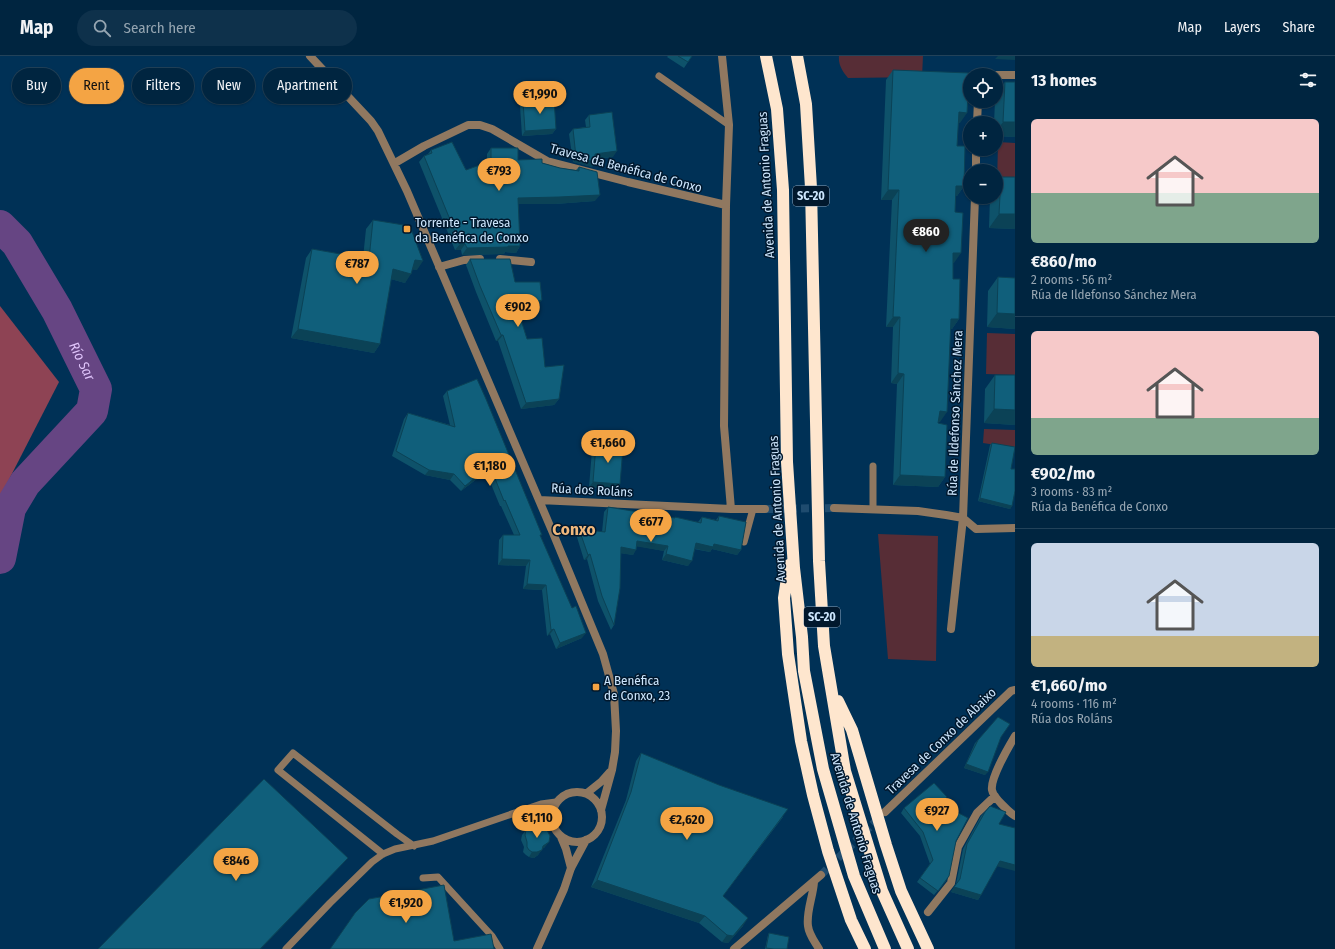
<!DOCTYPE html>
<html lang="en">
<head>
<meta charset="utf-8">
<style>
  :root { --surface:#002540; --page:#0e314b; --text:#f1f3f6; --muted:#95a5b1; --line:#224259; --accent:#f4a444 }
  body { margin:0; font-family:"Fira Sans Condensed",sans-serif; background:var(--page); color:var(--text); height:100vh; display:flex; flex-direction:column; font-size:15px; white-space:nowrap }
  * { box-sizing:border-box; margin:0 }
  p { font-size:13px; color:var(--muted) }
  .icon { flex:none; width:22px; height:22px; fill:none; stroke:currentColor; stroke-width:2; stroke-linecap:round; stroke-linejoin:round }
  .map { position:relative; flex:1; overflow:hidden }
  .sheet { display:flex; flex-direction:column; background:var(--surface); width:320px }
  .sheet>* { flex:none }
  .guide { position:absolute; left:12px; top:12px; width:380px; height:36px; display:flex; gap:8px }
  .controls { position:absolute; left:963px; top:12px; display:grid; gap:8px }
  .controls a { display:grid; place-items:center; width:40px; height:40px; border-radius:50%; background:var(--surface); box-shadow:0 1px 3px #0004,0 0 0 1px var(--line); font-size:20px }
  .price { position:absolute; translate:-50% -34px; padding:0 9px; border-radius:14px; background:var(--accent); color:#111; font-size:13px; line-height:26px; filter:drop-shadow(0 1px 2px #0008) }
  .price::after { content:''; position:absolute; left:50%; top:24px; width:12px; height:9px; margin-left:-6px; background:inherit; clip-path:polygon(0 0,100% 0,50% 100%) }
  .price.current { background:#222; color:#fff }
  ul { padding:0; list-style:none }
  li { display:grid; align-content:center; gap:8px; height:212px; padding:0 16px }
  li+li { border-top:1px solid var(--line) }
  li span { display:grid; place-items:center; height:124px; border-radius:6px; color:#555 }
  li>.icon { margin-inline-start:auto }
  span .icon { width:72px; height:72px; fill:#fffc; stroke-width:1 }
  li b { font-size:17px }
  h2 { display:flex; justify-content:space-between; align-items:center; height:48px; padding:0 16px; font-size:17px }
  .pill { padding:0 14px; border-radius:18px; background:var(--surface); box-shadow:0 1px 3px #0004,0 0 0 1px var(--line); font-size:14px; line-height:36px }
  .pill.current { background:var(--accent); color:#111 }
  header { display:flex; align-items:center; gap:24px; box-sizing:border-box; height:56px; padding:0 20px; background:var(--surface); border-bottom:1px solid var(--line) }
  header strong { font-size:19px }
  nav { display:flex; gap:22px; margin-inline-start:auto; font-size:14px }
  .search { width:280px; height:36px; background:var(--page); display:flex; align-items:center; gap:10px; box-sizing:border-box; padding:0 14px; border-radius:22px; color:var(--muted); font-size:15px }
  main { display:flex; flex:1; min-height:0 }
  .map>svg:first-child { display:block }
  .green { fill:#572d36 }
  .forest { fill:#8e4354 }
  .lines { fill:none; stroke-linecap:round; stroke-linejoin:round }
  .river { stroke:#664583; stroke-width:32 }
  .street-tunnel { stroke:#1f4c6f; stroke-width:8; stroke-dasharray:8 4; stroke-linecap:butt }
  .lane { stroke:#907860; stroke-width:7 }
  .street { stroke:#907860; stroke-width:8 }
  .highway { stroke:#fee6ce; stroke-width:12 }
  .wall { fill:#0e526a }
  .shaded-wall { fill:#0b4256 }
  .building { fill:#105f7b; stroke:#0b4256 }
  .poi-dot { fill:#f4a444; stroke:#01182d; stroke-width:1.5 }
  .labels { text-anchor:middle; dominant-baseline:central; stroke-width:3; stroke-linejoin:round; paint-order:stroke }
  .shield { fill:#01182d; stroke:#90a8bf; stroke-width:1 }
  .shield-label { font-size:12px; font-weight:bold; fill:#cde6fd }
  .street-label { font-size:13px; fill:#cde6fd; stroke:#01182d }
  .poi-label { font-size:13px; fill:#cde6fd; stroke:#01182d; text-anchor:start }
  .water-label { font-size:14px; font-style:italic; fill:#dfc4fa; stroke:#01182d }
  .district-label { font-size:17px; font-weight:bold; fill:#f0b87d; stroke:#01182d }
</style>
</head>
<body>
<header>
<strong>Map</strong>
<div class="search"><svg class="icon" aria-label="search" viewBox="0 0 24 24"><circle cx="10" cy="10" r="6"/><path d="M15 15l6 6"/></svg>Search here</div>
<nav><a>Map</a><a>Layers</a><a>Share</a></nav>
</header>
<main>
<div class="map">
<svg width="1015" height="893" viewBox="0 0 1015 893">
  <rect width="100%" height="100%" fill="#003156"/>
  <path class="green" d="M839 0H923L922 21 848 22C843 16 838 9 839 0Z
    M998 86 1015 87V130H997Z
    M987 277 1015 278V319L986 318Z
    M984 373 1015 374V392L983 387Z
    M878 478 938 480 936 605 888 603Z"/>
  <path class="forest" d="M0 250 59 326 0 441Z"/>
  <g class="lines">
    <path class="river" id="s1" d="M0 170 17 187 57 254 96 333 92 355 25 427 10 452 0 502"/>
    <path class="street-tunnel" d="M765 453 834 452
      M821 819 880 761"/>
    <path class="lane" d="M659 20 729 69
      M873 453V410
      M744 486 753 453
      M531 752 545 758 551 762
      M383 798 278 714 293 697 397 778 414 790
      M423 822 438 821 492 880 500 893
      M286 893 330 847 372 806 383 798 395 793 433 785 541 748 556 746"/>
    <path class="street" d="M310 0 371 65 378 75 407 135 553 477 603 598 614 638 616 675 615 696 612 714 601 754
      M722 0 729 69 726 149 724 370 731 453
      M986 19H1015
      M977 67 978 45
      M395 107 424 90 468 69H480L492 73 547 105 628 126 726 149
      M976 115V93
      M500 203 531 206
      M439 211 464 204 480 203
      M539 444 731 453H765
      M834 452 918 455 946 459 963 462 976 473 1015 472
      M951 573 963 462 975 141
      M1015 680C1009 690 990 723 992 734 993 741 1009 756 1015 760
      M552 761a25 25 0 1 1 50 0a25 25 0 1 1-50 0Z
      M587 737 602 725 610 716
      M885 756 1011 635 1015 634
      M561 781 566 793 571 812
      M814 826C813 841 806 856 808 870 809 879 815 886 819 893
      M928 856 951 827 958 791 977 757 995 740
      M537 893 564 833 571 812 586 784
      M734 893 821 819"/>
    <path class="highway" d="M766 0 777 53 783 134 787 406 794 512 802 581 804 615 823 713 854 820 885 893
      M797 0 806 48 811 132 819 505 824 590 845 715 882 835 908 893
      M789 509 784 542 788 598 801 685 813 739 828 795 851 864 865 893
      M838 645 852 674 886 789 901 835 928 893"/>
  </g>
  <path class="wall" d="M668 0H692L684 12 667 1Z
    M893 14 960 67H958L957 90 964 130 957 140H955L954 207H953V223L959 263 952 273H950L940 366H938L945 421 938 431 893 429 897 328 891 327 893 271H886L892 144H881L886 24Z
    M1005 26 1015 81 996 80V67H994L995 45H996V39Z
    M523 45 556 73 552 78 522 80 520 50Z
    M589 59 613 101 595 103 592 111 573 106 569 78 573 73 586 71 585 64Z
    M491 92 518 104 542 107 560 112 576 114 579 111 595 145 555 148H518L520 190 516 197 505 196 504 198 462 199 461 194H455L419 106 424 100 428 98 431 94 466 114 487 107V98Z
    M1001 121 1015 173 989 172 990 141H996V127Z
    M373 164 417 214 412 213 405 227 391 223 380 288 374 297 291 282 306 202 312 193 363 202 366 173Z
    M470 203 515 226 537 250 518 255 527 283 545 311 559 343 554 349 521 353 498 285H496L476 236 466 209Z
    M998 221 1015 273 987 271 988 235Z
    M995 319 1015 369 984 367 985 333Z
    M447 335 541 481 582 582 556 593 550 578 547 580 542 534 523 533 526 510 498 509 499 484 503 479H514L501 450H500L486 416 461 435 450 424 425 419 392 400 404 363 408 357 450 369 443 340Z
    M992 387 1011 413 1012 450 1010 453 978 445 990 389Z
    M596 389 620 428 617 434 589 431 592 394Z
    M608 451 698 466 702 461 716 464 719 460 741 494 737 499 712 493 710 496 694 493 688 510 662 504 664 495 637 490 633 499 621 497 614 569 611 574 598 545 587 503 584 504 576 478 579 473 602 476 604 456Z
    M1001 681 985 719 964 712 975 687 978 684Z
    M641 697 783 761 723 840 743 870 728 887 722 886 699 867 591 831 626 744 636 705Z
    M943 746 941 748 956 785 946 825 934 839 917 826 930 808 920 780 901 757 904 752Z
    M985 756 999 768 997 810 981 839 978 844 951 836 956 828 963 793 981 760Z
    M538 773 545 791 542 793 538 799 534 802 529 801 526 799 523 796 524 791 521 784 522 779 526 774Z
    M769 877 787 893H765L768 879Z"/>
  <path class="shaded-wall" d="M998 0H1015V4L995 3Z
    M959 56 967 57 960 67 952 66Z
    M1003 66H1015V81L996 80V76Z
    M556 73 552 78 522 80 525 75Z
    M617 95 613 101 591 103 595 98Z
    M576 101 595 106 592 111 573 106Z
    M956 130H964L957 140H949Z
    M888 134H899L892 144H881Z
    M600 139 595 145 555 148H513L518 142Z
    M999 158H1015V173L989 172Z
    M460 188H465L461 194H455Z
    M508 190H520L516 197 505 196 504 198 462 199 467 192Z
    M953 197H961L954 207H946Z
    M415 204 423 205 417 214 409 213Z
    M393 213 411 218 405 227 387 222Z
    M542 244 537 250 512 257 517 251Z
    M997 257 1015 258V273L987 271Z
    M893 261H900L893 271H886Z
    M951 263H959L952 273H944Z
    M298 273 380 288 374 297 291 282Z
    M501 279H503L498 285H496Z
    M898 317 904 318 897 328 891 327Z
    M559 343 554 349 521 353 526 347Z
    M994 353 1015 354V369L984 367Z
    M940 355 947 356 940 366 933 365Z
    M490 410 486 416 461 435 465 430Z
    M429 414 454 418 450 424 425 419Z
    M900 419 945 421 938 431 893 429Z
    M593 426 620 428 617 434 589 431Z
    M980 442 1012 450 1010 453 978 445Z
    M637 485 668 490 664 495 634 490Z
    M696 487 714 488 741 494 737 499 712 493 710 496 692 492Z
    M621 491 636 494 633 499 618 497Z
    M590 498 587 503 584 504 588 499Z
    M666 498 692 505 688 510 662 504Z
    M502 503 530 504 526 510 498 509Z
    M527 528 546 529 542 534 523 533Z
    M554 573 550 578 547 580 551 574Z
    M586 577 582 582 556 593 560 587Z
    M966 708 988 716 985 719 964 712Z
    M947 741 943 746 936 751 940 747Z
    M549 786 545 791 540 795 543 790Z
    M542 794 538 799 534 802 529 801 532 796Z
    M348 802 261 893H260Z
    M1000 805 1015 809V815L996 810Z
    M597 824 705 860 699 867 591 831Z
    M954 831 981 839 978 844 951 836Z
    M748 862 743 870 728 887 722 886 727 879Z"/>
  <path class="building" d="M678 0H692L688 6Z
    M893 14 969 17 967 57 959 56 957 90H965L964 130H956L955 156 963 157 961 197H953V223H960L959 263H951L947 356 940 355 938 367 947 369 945 421 900 419 904 318 898 317 900 261H893L899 134H888Z
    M1005 26H1015V66H1003Z
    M554 43 556 73 525 75 523 45Z
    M612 56 617 95 595 98V106L576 101 573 73 590 71 589 59Z
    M452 86 466 114 491 105V92H518V104L542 103V107L560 112 579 115V111L597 116 600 139 559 141 518 142 520 190H508V191L467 192 465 188H460L424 100 432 97 431 94Z
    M1001 121H1015V158H999Z
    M373 164 410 170 423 205 415 204 411 218 393 213 380 288 298 273 312 193 369 203Z
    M470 203H510L515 226H540L542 244 517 251 527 283 542 282 545 311 564 309 559 343 526 347 503 279H501L480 230Z
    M998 221 1015 222V258L997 257Z
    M995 319H1015V354L994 353Z
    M477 323 486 343 542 479H540L572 552 576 550 586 577 560 587 554 573 551 574 546 529 527 528 530 504 502 503 503 479H520L505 444 504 445 490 410 465 430 454 418 429 414 396 395 408 357 455 371 447 335Z
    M992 387 1015 391 1011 413H1015V435L1012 450 980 442Z
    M596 389 623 391 620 428 593 426Z
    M608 451 675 462V461L701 467 702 461 718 465 719 460 746 466 741 494 714 488 713 491 696 487 692 505 666 498 668 490 637 485 636 494 621 491 620 532 614 569 602 540 590 498 588 499 579 473 605 476Z
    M998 661 1010 668 1001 681 988 716 966 708 978 684Z
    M641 697 719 729 788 753 723 840 748 862 733 880 727 879 705 860 597 824 631 736Z
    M264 723 348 802 260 893H98Z
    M934 727 947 741 940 747 968 762 956 785 949 820 938 835 920 822 933 804 923 776 904 752Z
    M990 750 1006 756 999 768 1015 772V809L1000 805 981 839 954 831 960 823 967 788 985 756Z
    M534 771 538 773 543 772 547 774 550 780 549 786 543 790 542 794 537 796H532L529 794 527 791V786L525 779 526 774Z
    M444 829 454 885 491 878 494 893H330L355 857 369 843Z
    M769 877 789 881 787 893H774L766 892Z"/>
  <g class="poi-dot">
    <rect x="403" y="169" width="8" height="8" rx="2"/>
    <rect x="592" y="627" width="8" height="8" rx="2"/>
  </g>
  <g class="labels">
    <g class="shield">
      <rect x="793" y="130" width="36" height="20" rx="3"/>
      <rect x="804" y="551" width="36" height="20" rx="3"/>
    </g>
    <g class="shield-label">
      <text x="811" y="140">SC-20</text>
      <text x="822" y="561">SC-20</text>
    </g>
    <g class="street-label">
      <text transform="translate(626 112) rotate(15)">Travesa da Benéfica de Conxo</text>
      <text transform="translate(766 129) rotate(-93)">Avenida de Antonio Fraguas</text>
      <text transform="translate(955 357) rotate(-88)">Rúa de Ildefonso Sánchez Mera</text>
      <text transform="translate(592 434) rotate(3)">Rúa dos Roláns</text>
      <text transform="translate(777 453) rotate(-93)">Avenida de Antonio Fraguas</text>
      <text transform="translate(941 685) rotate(-44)">Travesa de Conxo de Abaixo</text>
      <text transform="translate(856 767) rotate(73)">Avenida de Antonio Fraguas</text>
    </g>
    <g class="poi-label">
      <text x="415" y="166">Torrente - Travesa<tspan x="415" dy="15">da Benéfica de Conxo</tspan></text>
      <text x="604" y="624">A Benéfica<tspan x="604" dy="15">de Conxo, 23</tspan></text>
    </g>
    <g class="water-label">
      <text stroke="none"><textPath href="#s1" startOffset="159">Río Sar</textPath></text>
    </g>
    <g class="district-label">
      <text x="574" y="473">Conxo</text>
    </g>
  </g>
</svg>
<div class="controls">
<a><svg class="icon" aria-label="locate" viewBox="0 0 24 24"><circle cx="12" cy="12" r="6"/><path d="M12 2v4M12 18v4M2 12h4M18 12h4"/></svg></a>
<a>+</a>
<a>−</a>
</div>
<b class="price" style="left:540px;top:59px">€1,990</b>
<b class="price" style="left:499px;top:136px">€793</b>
<b class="price current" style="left:926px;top:197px">€860</b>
<b class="price" style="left:357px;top:229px">€787</b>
<b class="price" style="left:518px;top:272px">€902</b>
<b class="price" style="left:608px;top:408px">€1,660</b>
<b class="price" style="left:490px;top:431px">€1,180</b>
<b class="price" style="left:651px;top:487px">€677</b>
<b class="price" style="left:937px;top:776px">€927</b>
<b class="price" style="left:537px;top:783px">€1,110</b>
<b class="price" style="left:687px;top:785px">€2,620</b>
<b class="price" style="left:236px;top:826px">€846</b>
<b class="price" style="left:406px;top:868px">€1,920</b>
<div class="guide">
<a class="pill">Buy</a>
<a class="pill current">Rent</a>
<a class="pill">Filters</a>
<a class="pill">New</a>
<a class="pill">Apartment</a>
</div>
</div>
<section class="sheet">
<h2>13 homes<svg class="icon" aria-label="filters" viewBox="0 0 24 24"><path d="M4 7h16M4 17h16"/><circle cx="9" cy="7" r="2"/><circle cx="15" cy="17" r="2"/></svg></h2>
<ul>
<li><span style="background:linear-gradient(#f6c9c9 60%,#7fa58c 0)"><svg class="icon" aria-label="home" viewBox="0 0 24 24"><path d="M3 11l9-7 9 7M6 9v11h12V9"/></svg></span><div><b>€860/mo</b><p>2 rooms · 56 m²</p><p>Rúa de Ildefonso Sánchez Mera</p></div></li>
<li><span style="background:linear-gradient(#f6c9c9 70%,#7fa58c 0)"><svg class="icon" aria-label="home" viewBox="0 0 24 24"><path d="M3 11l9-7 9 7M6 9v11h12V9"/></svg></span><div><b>€902/mo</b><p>3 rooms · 83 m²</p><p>Rúa da Benéfica de Conxo</p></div></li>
<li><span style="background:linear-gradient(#c9d6e8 75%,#c2b280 0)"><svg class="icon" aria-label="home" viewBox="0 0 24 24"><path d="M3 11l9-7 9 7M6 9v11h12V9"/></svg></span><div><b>€1,660/mo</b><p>4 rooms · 116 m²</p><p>Rúa dos Roláns</p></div></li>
</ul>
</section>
</main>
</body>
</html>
